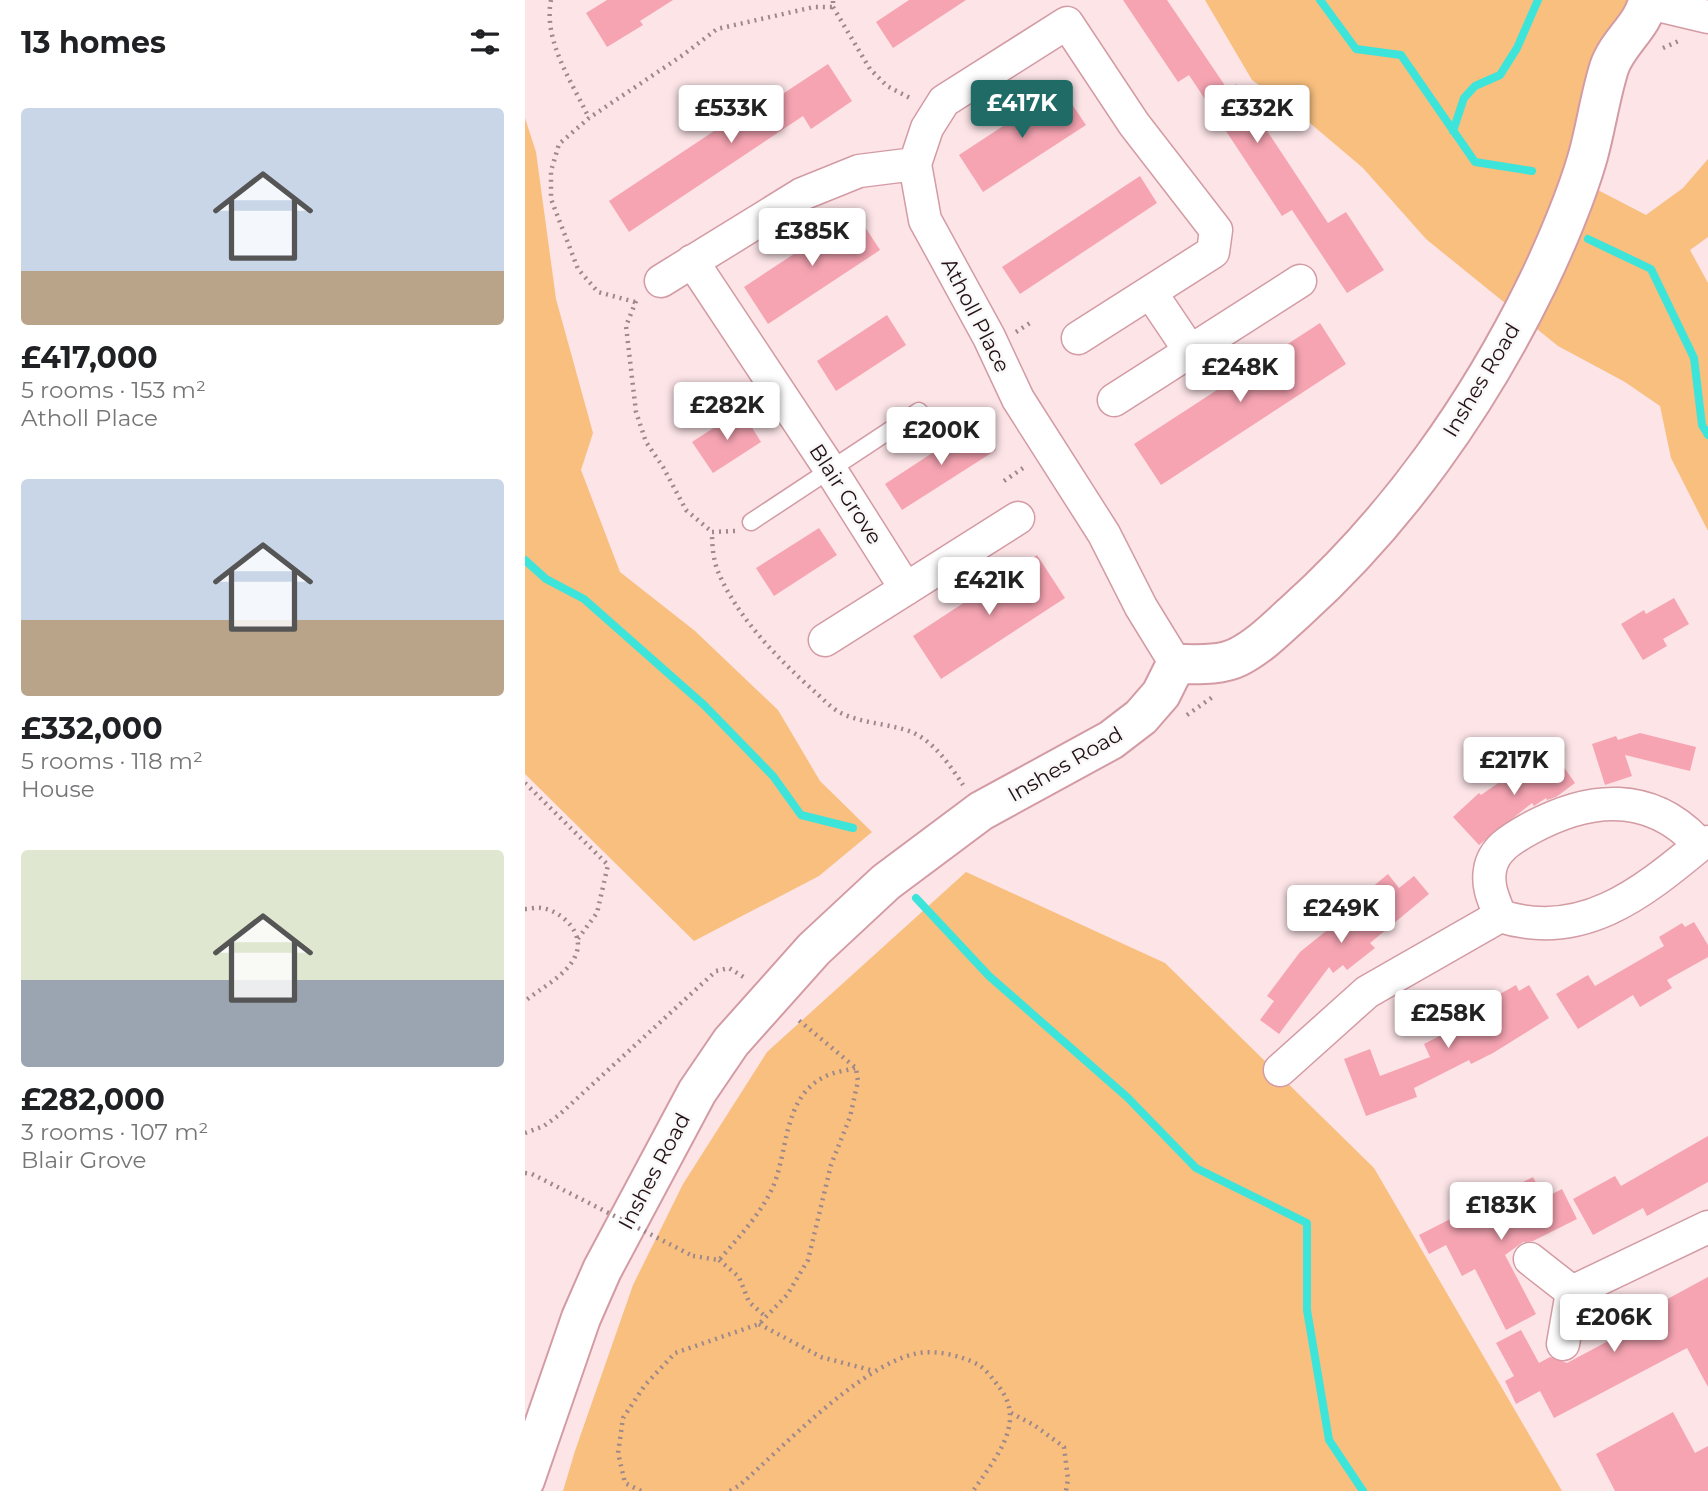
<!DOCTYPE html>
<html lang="en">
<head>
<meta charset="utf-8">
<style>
  :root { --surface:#fff; --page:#f6f6f6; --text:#202124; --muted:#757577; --accent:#206b66 }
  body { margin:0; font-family:Montserrat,sans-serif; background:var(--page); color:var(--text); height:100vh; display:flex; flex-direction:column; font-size:26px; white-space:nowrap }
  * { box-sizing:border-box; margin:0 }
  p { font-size:23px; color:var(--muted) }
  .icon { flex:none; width:38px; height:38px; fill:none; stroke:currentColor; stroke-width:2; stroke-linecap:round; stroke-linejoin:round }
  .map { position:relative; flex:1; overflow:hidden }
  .details { display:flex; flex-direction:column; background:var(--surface); width:525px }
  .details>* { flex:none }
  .price { position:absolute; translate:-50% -60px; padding:0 16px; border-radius:7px; background:#fff; color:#222; font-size:23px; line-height:46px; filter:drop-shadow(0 2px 4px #0008) }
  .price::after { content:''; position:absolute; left:50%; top:42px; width:21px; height:16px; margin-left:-10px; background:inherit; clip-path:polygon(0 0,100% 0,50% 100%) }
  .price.on { background:var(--accent); color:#fff }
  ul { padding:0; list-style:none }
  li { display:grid; align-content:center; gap:14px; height:371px; padding:0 21px }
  li span { display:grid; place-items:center; height:217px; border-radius:7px; color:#555 }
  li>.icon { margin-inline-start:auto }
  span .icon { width:126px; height:126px; fill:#fffc; stroke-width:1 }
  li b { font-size:30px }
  h2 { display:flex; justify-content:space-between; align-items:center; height:84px; padding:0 21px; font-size:30px }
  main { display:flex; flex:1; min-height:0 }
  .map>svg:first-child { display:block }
  .green { fill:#f8bf7f }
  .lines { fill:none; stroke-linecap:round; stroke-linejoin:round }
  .stream { stroke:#3de4da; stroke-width:8 }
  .building { fill:#f6a4b2 }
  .service-casing { stroke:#d39ba4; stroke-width:19 }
  .minor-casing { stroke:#d39ba4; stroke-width:35 }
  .tertiary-casing { stroke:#d39ba4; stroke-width:42 }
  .path { stroke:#9e888b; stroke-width:4.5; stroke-dasharray:2 5; stroke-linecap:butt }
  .service { stroke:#fff; stroke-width:16 }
  .minor { stroke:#fff; stroke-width:32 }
  .tertiary { stroke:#fff; stroke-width:38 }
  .path-bridge { stroke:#9e888b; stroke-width:4.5; stroke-dasharray:2 5; stroke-linecap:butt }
  .labels { text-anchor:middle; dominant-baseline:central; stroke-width:5; stroke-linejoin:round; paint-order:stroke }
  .street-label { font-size:21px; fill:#241014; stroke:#f8f8f8 }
</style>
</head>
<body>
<main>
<section class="details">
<h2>13 homes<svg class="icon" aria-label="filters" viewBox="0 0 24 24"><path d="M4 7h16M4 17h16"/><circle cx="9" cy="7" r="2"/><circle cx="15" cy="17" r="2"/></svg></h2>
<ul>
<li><span style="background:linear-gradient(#c9d6e8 75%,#b9a48a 0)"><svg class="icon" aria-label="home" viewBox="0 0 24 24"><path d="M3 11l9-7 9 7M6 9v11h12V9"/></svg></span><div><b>£417,000</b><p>5 rooms · 153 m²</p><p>Atholl Place</p></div></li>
<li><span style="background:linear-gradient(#c9d6e8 65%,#b9a48a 0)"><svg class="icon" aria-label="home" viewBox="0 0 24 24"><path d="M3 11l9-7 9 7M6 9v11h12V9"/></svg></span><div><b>£332,000</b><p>5 rooms · 118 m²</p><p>House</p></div></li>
<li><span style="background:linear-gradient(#dfe7d0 60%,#9aa5b1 0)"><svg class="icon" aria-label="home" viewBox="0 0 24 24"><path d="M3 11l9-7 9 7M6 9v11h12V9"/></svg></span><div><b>£282,000</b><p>3 rooms · 107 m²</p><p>Blair Grove</p></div></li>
</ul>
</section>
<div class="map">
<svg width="1183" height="1491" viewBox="0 0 1183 1491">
  <rect width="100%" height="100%" fill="#fce4e7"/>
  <path class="green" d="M680 0H1113L1046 176 1121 215 1158 188 1183 159V237L1165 250 1183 283V531L1146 458 1135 406 1100 382 1033 346 901 239 838 168 779 118 727 80Z
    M0 118 11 152 31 299 68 433 56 470 95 572 170 631 253 710 295 781 347 832 294 876 169 941 0 774Z
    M441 872 640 963 849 1168 1037 1491H38L50 1451 108 1285 158 1184 242 1052Z"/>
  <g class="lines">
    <path class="stream" d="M795 0 831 49 876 55 950 162 1007 171
      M928 131 939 98 950 86 975 75 992 48 1013 0
      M1063 239 1126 269 1169 358 1177 425 1183 435
      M0 560 21 579 59 599 179 705 248 776 276 815 328 828
      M391 898 464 976 602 1097 671 1168 782 1223V1310L804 1440 838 1491"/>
  </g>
  <path class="building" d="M82 0H148L115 21 118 25 82 47 61 13Z
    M384 0H441L368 48 351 22Z
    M598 0H642L703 90 711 84 803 223 821 212 859 270 822 293 767 210 757 216 664 75 653 82Z
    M303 64 327 101 286 129 278 116 104 232 84 201 246 93 250 99Z
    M536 88 561 125 458 192 434 155Z
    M615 176 632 203 495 294 477 267Z
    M331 213 355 250 243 324 219 287Z
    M362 315 381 345 311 391 292 361Z
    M795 323 821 364 636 485 609 444Z
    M216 410 236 442 188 473 167 442Z
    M453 423 471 450 377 510 360 484Z
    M294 528 312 555 249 596 231 568Z
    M512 555 540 598 416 679 388 636Z
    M1149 598 1164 624 1138 639 1142 646 1118 660 1096 624 1119 610 1121 614Z
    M1115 733 1171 747 1165 771 1100 755 1107 776 1080 785 1067 744 1091 736 1093 740Z
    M1029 753 1050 783 1031 797 1022 800 1021 798 1009 806 1007 803 954 845 928 817 954 793 956 795 1015 754 1019 760Z
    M863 874 874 888 889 876 904 894 845 943 850 948 822 970 818 965 808 973 804 967 754 1034 735 1020 749 1001 742 996 775 952 831 907 828 903Z
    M1169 922 1183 945V957L1142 980 1147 988 1115 1007 1108 995 1053 1029 1031 994 1063 975 1070 986 1139 946 1134 937 1157 923 1160 927Z
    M991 985 994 991 1004 985 1024 1018 968 1053 946 1064 944 1060 889 1088 892 1097 841 1116 819 1059 845 1049 855 1076 905 1057 899 1044 963 1011 959 1003Z
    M1183 1136V1182L1122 1216 1118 1208 1068 1235 1048 1199 1090 1176 1096 1186Z
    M1008 1177 1019 1198 1037 1189 1052 1219 1008 1241 998 1242 980 1255 1011 1314 981 1330 950 1269 937 1276 921 1245 904 1254 894 1235Z
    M1183 1277V1387L1162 1348 1029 1418 1015 1391 991 1404 980 1381 989 1376 971 1343 996 1330 1014 1363 1025 1357 1042 1363 1087 1339 1084 1334 1115 1318 1113 1315Z
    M1148 1412 1170 1453 1183 1446V1491H1090L1071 1454Z"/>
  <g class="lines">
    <defs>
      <path id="service" d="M226 522 394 411"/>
      <path id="minor" d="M1124 3 1183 17
        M167 261 305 469 381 589
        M136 281 277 194 334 171 390 164
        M626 293 665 351
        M553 338 688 252 691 230 609 124 542 23 419 101 402 128 390 164 400 220 464 337 493 399 579 534 616 607 651 664
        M589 400 775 281
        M300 640 493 518
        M1175 845C1126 790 1064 796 1004 829 988 838 968 849 965 870 962 887 969 900 975 916 1056 942 1116 894 1175 845L1183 842
        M755 1070 842 992 975 916
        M1005 1259 1047 1292 1038 1344
        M1047 1292 1183 1227"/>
      <path id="tertiary" d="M0 1480 56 1318 77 1270 172 1092 206 1042 289 949 361 882 456 811 586 740 616 717 636 694 651 664C671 664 695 666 713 657 735 646 753 627 771 611 872 520 953 405 1012 284 1030 247 1052 195 1063 156 1071 127 1075 97 1084 68 1092 43 1119 25 1123 0"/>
    </defs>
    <use href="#service" class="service-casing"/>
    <use href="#minor" class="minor-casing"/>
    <use href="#tertiary" class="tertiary-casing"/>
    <path class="path" d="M26 0C18 41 47 82 64 118
      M308 7 345 69 362 86 387 99
      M1138 48 1156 40
      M111 301 101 326 111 412 121 442 138 467 161 510 187 532
      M110 302 73 292 53 269 26 199V171L34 144 64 118 158 55 192 29 289 7H308V0
      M491 332 508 321
      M479 481 501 466
      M210 531 187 532C187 545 188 557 192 569 210 615 253 659 289 691 297 698 305 707 314 712 335 723 358 723 381 730 407 738 424 764 438 785
      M662 715 689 696
      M0 783 83 865 72 913 52 940
      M0 909C5 909 11 907 16 908 36 910 60 933 51 954 44 974 16 988 0 1001
      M0 1133 19 1126 34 1115 191 971 204 968 220 978
      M0 1173 7 1174
      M168 1256 194 1260C213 1238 233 1217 246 1191 264 1155 256 1099 299 1077 308 1072 320 1071 330 1068
      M194 1260 214 1277 224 1302 241 1317
      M234 1324 296 1357 349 1371
      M486 1413 509 1425 539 1447 543 1479 541 1491
      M116 1491 100 1483 93 1453 98 1418 120 1385 150 1353 234 1324 262 1295 283 1260 306 1165 325 1117 333 1081 331 1068 271 1018
      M205 1491 215 1485C259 1446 333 1368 389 1354 407 1349 435 1355 452 1364 460 1368 468 1379 474 1387 503 1423 468 1461 448 1491"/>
    <use href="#service" class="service"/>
    <use href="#minor" class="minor"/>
    <use href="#tertiary" class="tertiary"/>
    <path class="path-bridge" d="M7 1174 168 1256"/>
  </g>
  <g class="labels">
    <g class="street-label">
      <text transform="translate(451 315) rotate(63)">Atholl Place</text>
      <text transform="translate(956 380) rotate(-59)">Inshes Road</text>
      <text transform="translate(321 494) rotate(57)">Blair Grove</text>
      <text transform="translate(540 764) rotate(-30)">Inshes Road</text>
      <text transform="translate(129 1171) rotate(-62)">Inshes Road</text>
    </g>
  </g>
</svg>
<b class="price on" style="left:497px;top:140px">£417K</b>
<b class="price" style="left:206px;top:145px">£533K</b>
<b class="price" style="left:732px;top:145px">£332K</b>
<b class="price" style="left:287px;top:268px">£385K</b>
<b class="price" style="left:715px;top:404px">£248K</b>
<b class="price" style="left:202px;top:442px">£282K</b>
<b class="price" style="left:416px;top:467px">£200K</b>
<b class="price" style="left:464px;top:617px">£421K</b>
<b class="price" style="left:989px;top:797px">£217K</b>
<b class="price" style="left:816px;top:945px">£249K</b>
<b class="price" style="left:923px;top:1050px">£258K</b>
<b class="price" style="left:976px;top:1242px">£183K</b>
<b class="price" style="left:1089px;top:1354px">£206K</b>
</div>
</main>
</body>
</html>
